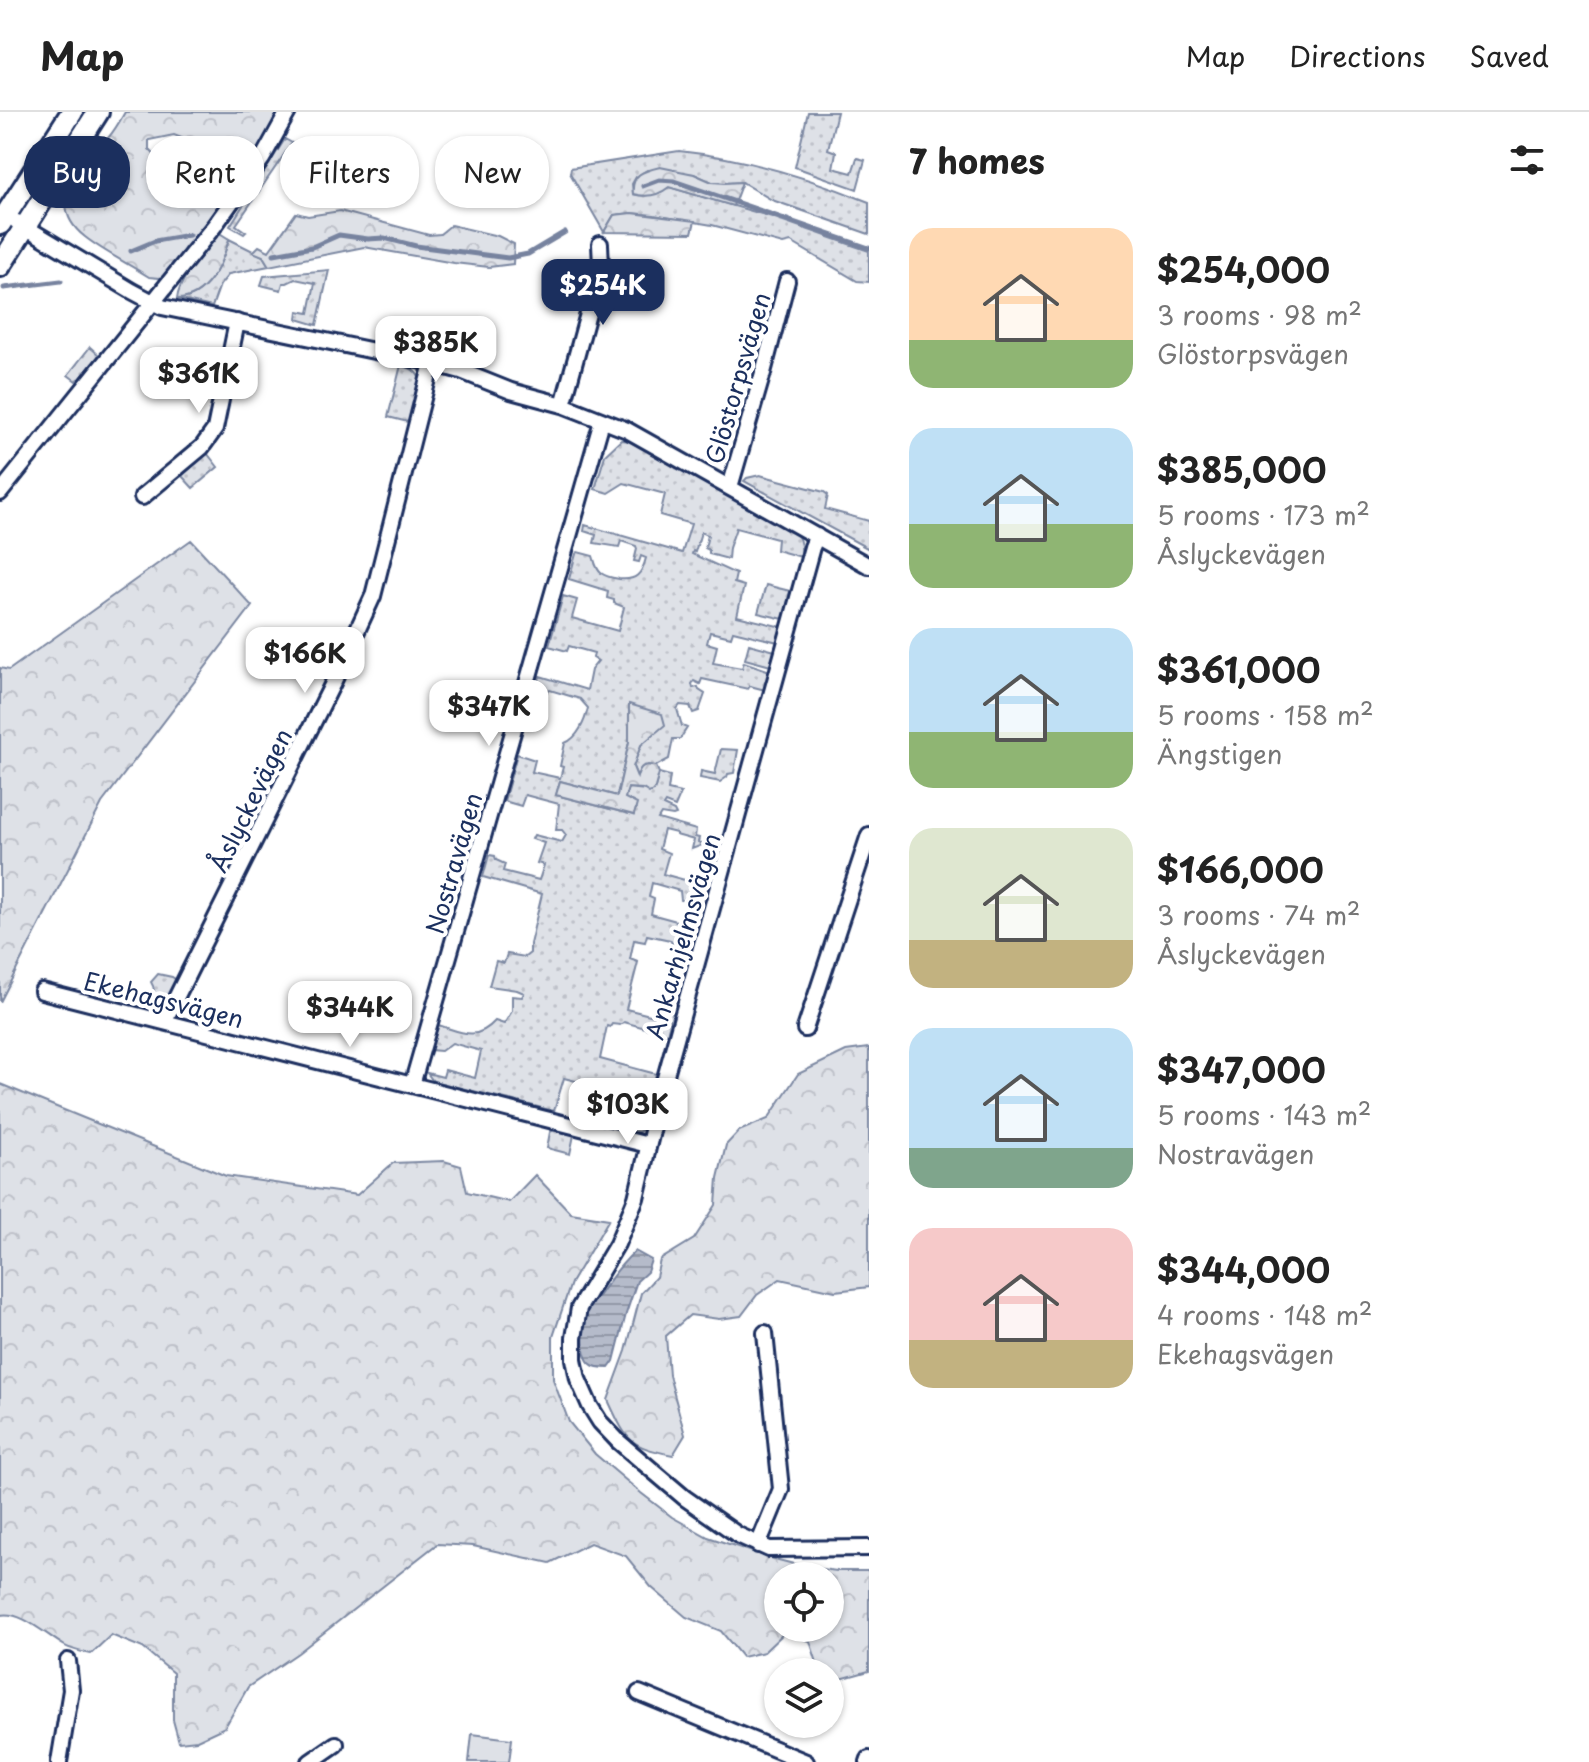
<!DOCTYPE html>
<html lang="en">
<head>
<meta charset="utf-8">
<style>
  :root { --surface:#fff; --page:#f2f2f2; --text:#222; --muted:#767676; --line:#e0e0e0; --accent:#1b2f5e }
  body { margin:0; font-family:"Playpen Sans",sans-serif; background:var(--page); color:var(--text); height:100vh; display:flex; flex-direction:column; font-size:30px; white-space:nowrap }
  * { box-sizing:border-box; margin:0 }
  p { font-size:26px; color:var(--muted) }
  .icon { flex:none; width:44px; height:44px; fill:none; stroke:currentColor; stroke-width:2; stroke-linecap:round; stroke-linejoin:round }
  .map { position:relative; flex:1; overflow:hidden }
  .sheet { display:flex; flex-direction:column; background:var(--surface); width:720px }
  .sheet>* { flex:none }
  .top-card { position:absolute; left:24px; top:24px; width:724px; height:72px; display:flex; gap:16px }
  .controls { position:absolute; left:764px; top:1450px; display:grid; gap:16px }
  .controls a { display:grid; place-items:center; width:80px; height:80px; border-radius:50%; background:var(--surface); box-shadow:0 2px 6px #0004; font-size:40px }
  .price { position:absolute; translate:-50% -68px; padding:0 18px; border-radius:16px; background:#fff; color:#222; font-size:26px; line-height:52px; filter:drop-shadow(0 2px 4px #0008) }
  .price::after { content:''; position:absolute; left:50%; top:48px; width:24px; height:18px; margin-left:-12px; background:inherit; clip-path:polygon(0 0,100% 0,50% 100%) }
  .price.on { background:var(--accent); color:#fff }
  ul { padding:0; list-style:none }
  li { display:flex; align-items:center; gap:24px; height:200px; padding:0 40px }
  li span { display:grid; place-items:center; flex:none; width:224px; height:160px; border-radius:24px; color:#555 }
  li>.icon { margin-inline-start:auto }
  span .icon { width:96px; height:96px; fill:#fffc; stroke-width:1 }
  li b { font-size:34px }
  h2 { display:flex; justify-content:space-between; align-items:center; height:96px; padding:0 40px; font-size:34px }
  .chip { padding:0 28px; border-radius:32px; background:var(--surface); box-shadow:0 2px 6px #0004; font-size:28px; line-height:72px }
  .chip.on { background:var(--accent); color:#fff }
  header { display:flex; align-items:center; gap:48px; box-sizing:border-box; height:112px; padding:0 40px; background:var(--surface); border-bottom:2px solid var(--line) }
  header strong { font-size:38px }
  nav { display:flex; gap:44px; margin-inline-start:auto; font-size:28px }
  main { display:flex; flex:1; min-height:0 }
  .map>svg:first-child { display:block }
  .grass { fill:url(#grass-dots); stroke:#7c88a2; stroke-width:2 }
  .forest { fill:url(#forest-crowns); stroke:#7c88a2; stroke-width:2; fill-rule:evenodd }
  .pitch { fill:#dee1e7; stroke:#7c88a2; stroke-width:2 }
  .water { fill:url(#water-rules); stroke:#77839f; stroke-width:2 }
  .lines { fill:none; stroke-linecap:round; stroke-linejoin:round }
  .stream { stroke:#77839f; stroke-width:5 }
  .street-casing { stroke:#1b2f5e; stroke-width:20 }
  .secondary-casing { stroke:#1b2f5e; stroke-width:26 }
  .street { stroke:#fff; stroke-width:14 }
  .secondary { stroke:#fff; stroke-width:20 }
  .labels { text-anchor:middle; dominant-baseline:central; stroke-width:8; stroke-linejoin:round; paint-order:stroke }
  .street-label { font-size:24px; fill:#1b2f5e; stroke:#fff }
</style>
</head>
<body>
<header>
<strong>Map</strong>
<nav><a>Map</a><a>Directions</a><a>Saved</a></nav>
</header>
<main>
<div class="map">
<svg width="869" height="1650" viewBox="0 0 869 1650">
  <defs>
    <pattern id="grass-dots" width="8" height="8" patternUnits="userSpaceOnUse" patternTransform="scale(2)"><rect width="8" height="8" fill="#dee1e7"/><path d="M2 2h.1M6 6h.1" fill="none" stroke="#bec1c9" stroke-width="1.8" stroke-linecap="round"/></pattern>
    <pattern id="forest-crowns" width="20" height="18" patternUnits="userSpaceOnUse" patternTransform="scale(2)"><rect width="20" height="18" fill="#dee1e7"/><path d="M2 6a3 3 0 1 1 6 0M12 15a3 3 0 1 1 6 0" fill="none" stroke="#bec1c9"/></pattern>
    <pattern id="water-rules" width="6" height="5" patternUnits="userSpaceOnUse" patternTransform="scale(2)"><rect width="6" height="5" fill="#b5bbca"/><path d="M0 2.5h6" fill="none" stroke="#9298a7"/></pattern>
  </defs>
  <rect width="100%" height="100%" fill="#fff"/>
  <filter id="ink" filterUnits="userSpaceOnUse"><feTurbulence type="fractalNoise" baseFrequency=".0125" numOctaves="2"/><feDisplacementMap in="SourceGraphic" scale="16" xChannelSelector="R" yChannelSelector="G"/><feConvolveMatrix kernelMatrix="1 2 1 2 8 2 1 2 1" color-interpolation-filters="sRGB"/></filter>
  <g filter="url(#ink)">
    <path class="grass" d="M808 0H837L828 37 836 40 833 56 852 61 857 46 865 48 857 77 795 55Z
      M285 27 292 31 236 113 246 120 244 122 230 114Z
      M679 39C745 46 808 65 869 90V122L772 88 742 70 725 71 712 70 694 62 647 58 636 65 632 72 633 82C648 86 656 81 669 75L772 105 869 139V170L857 169 791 130 783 132 712 113 654 103 632 101 614 103 604 120 570 61 571 56Z
      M229 127 263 144 269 154 229 162 220 173 212 195 177 187C207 187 222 152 229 127Z
      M329 158 317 213 297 207 298 199 309 201 315 171 295 167 287 171H283L281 178 261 173 264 164Z
      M90 235 99 243 79 268 78 267 76 269 68 263Z
      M401 253C434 261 418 289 412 311L388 305Z
      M621 328C640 329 661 346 677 355 716 376 755 397 794 419 801 426 802 435 801 445L776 438 777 427 736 416 729 436 728 447 709 442V438L705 436 708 423 701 420 695 440 693 439 692 442 736 462 734 471 744 474 737 504 782 515 778 530 733 519 731 525 710 520 707 531 717 534 713 551 742 556 744 550 770 559 765 578 750 574 748 577 702 567 700 572 694 569 692 572 693 576 698 575 699 578 705 582 699 599 693 601 690 594 680 593 677 597 682 614 687 616 680 627H673L669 647 656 654 648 653 638 667 633 655 641 633 630 592 629 630 617 684 560 669 556 683 633 703 624 686 628 676 654 679 659 661 670 664 668 678 681 681 675 695 665 691 663 694 674 699 676 703 673 704 661 702 658 707 696 718 695 725 699 726 698 730 705 732 692 737 694 728 676 723V721L664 718 659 737 669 741 663 762 710 775 705 795 681 788 680 779 652 771 649 785 654 787 651 802 680 810 678 819 695 824 689 847 673 843 672 831 670 828 647 823 645 830 634 828 630 847 638 850 626 897 654 904 659 896 673 900 667 922 624 910 620 913 612 912 610 915 607 914 600 947 656 962 642 1018 636 1021 604 1013 607 1000 620 1003 627 977 605 971 603 976 564 966 554 999 433 969 427 961 443 965 445 958 475 966 481 939 452 931 441 939 430 938 438 913C461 920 476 930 495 909L504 912 512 899V884L522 885 524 881 517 878 489 874 496 849 504 851 507 842 525 845 530 841V832L542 782 483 765 489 743 495 744 496 748 505 752 503 759 539 768 544 753 537 751 544 731 532 727 534 723 562 730 566 723 562 718H556L559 692 525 683 521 694 504 689 517 642 535 648 532 660 560 666 563 655 560 654 565 631C578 626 585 609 588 596L580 587 550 578 546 580 541 588H537L535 585 540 564 587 578 591 558 598 549 593 546 594 541 569 534 567 539 549 534 563 484 577 488 572 506 618 519 624 495 614 491V488L607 486 608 479 569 467 576 442 578 440 593 444C595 450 596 457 601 461 606 465 613 466 619 467 636 469 642 462 646 446L641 444 639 450 634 449 637 437 636 434 621 429 619 435 594 431 596 423 584 419 585 413 682 441 691 412 660 403 665 382 624 371 608 381 595 377 605 343Z
      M207 341 218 355 193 376 182 364Z
      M760 363 824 380 828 383 825 397 869 409V437L744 369 747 366Z
      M766 473 790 479 784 507 758 501Z
      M749 532 775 539 771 554 745 547Z
      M721 637 738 638 734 661 728 662 727 665 720 670 700 666 701 659 715 662Z
      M158 862 172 865 178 869C170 884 168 897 148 895 153 887 157 879 151 870Z
      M554 1018 574 1023 570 1042 547 1036 550 1020Z"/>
    <path class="forest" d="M125 0H278L257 40 245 48 222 42 174 23 149 28V37L170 59 185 72 195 71 219 62 235 69 181 146 166 163 159 166 149 165C129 152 104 140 85 125 42 91 83 55 108 26 115 18 120 9 125 0Z
      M660 55 694 62 712 70 725 71 742 70 733 94 669 75C658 84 647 86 633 82 631 62 643 59 660 55Z
      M340 99 429 123 440 122 451 113 498 124 514 132 513 152 489 155 454 151 364 135 269 154 263 144 253 140 259 134 269 139 296 101 308 104Z
      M632 101 695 109 692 121 604 120 614 103Z
      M218 120 229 127C222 152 207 187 177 187 179 166 205 138 218 120Z
      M191 428 252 494 102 691 0 890V556L9 558Z
      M629 592 662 602 665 613 641 633 633 655 637 665C640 653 644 652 656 654L659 661 654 679 649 681 643 677 628 676 625 686 637 692 634 703 556 683 560 669 617 684 629 630Z
      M869 936V1175L835 1179 780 1167 757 1183 741 1204 719 1207 690 1203 666 1224 669 1263 685 1323 673 1343C628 1334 627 1329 608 1288L626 1239 641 1181 656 1165 660 1148 694 1127 716 1093 718 1066 726 1033 739 1019 768 1007 798 962 846 939Z
      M0 972 226 1064 357 1083 393 1051 444 1049 461 1054 467 1080 509 1090 535 1063 571 1101 609 1107 571 1171 553 1225V1267L569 1310 595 1342 641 1381 672 1405 708 1425 771 1446 805 1455 837 1459H869V1559L830 1570V1560H820L810 1529 784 1521 764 1540 742 1545 721 1519 686 1505 651 1475 626 1444 590 1431 550 1451 473 1434 437 1432 298 1541 248 1575 225 1615 197 1628 179 1630 173 1608V1561L143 1536 111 1523 91 1542C82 1540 72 1538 65 1534 47 1524 21 1498 0 1503ZM778 1464H830V1516H778Z"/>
    <path class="pitch" d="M472 1622 512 1627 509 1650H469Z"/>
    <path class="water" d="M635 1139 651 1148 647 1160 637 1169 626 1202 614 1249 609 1256C603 1256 595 1256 591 1252 579 1243 583 1203 590 1192 593 1188 597 1186 599 1183 610 1167 621 1152 635 1139Z"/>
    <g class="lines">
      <path class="stream" d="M643 74 659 68 674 69 869 136
        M131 139 155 129 189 123
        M274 142 312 135 339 123 368 127 384 126 416 134 508 146 528 142 565 120
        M4 176 61 169"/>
      <defs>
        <path id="street" d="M17 110 132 179 162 195 432 251 461 259 511 279 563 293 627 318 869 454
          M563 293 601 154 600 132
          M730 375 763 261 787 169
          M0 381 215 113 262 47 288 0
          M142 385 202 335 215 317 237 210
          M817 424 812 435 662 977 636 1086 617 1132 579 1196 574 1226V1247L578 1267 590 1294 600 1310 619 1330 685 1386 738 1423 769 1437 869 1436
          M42 879 648 1033
          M164 910 332 573 373 484 432 251
          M805 917 869 723
          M412 973 602 309
          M758 1433 781 1377 765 1221
          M639 1581 806 1650
          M59 1650 71 1578 68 1549
          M310 1650 336 1632
          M868 1650 869 1647"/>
        <path id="secondary" d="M0 112 72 0
          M0 154 98 0"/>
      </defs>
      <use href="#street" class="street-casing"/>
      <use href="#secondary" class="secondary-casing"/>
      <use href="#street" class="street"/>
      <use href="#secondary" class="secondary"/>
    </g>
  </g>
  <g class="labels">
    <g class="street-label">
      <text transform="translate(737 266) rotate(-74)">Glöstorpsvägen</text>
      <text transform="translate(250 688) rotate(-64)">Åslyckevägen</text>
      <text transform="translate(453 751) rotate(-74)">Nostravägen</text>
      <text transform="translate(682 824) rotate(-74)">Ankarhjelmsvägen</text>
      <text transform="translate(164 887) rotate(14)">Ekehagsvägen</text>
    </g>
  </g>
</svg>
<div class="controls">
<a><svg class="icon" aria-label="locate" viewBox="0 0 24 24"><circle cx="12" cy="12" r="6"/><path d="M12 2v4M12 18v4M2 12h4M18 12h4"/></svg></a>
<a><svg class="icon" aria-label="layers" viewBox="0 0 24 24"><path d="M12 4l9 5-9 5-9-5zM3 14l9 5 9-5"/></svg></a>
</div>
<b class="price on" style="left:603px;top:215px">$254K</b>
<b class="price" style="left:436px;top:272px">$385K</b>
<b class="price" style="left:199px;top:303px">$361K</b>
<b class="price" style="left:305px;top:583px">$166K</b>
<b class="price" style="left:489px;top:636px">$347K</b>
<b class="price" style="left:350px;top:937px">$344K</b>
<b class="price" style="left:628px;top:1034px">$103K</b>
<div class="top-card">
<a class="chip on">Buy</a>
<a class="chip">Rent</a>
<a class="chip">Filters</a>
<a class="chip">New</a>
</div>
</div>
<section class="sheet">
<h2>7 homes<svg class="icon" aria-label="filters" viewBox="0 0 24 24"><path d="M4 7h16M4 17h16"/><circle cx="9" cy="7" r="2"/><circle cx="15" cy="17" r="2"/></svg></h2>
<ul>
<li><span style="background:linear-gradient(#ffd9b3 70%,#8fb573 0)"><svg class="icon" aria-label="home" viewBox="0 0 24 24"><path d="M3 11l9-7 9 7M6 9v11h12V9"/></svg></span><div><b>$254,000</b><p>3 rooms · 98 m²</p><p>Glöstorpsvägen</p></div></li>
<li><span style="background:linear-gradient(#bfe0f5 60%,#8fb573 0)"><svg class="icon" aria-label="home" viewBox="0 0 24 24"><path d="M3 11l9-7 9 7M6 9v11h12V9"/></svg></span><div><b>$385,000</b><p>5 rooms · 173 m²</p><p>Åslyckevägen</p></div></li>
<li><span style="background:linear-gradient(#bfe0f5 65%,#8fb573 0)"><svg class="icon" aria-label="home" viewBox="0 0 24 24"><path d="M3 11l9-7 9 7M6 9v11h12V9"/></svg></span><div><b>$361,000</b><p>5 rooms · 158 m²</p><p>Ängstigen</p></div></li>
<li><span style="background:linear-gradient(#dfe7d0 70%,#c2b280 0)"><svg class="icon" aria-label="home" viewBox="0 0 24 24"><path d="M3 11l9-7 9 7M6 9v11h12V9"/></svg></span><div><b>$166,000</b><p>3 rooms · 74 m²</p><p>Åslyckevägen</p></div></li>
<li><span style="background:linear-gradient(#bfe0f5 75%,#7fa58c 0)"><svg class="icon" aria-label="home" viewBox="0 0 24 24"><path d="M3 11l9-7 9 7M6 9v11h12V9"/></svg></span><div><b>$347,000</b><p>5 rooms · 143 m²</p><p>Nostravägen</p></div></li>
<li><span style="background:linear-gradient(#f6c9c9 70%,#c2b280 0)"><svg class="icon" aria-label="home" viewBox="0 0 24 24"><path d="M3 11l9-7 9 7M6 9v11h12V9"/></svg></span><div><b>$344,000</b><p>4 rooms · 148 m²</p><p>Ekehagsvägen</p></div></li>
</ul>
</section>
</main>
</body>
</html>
